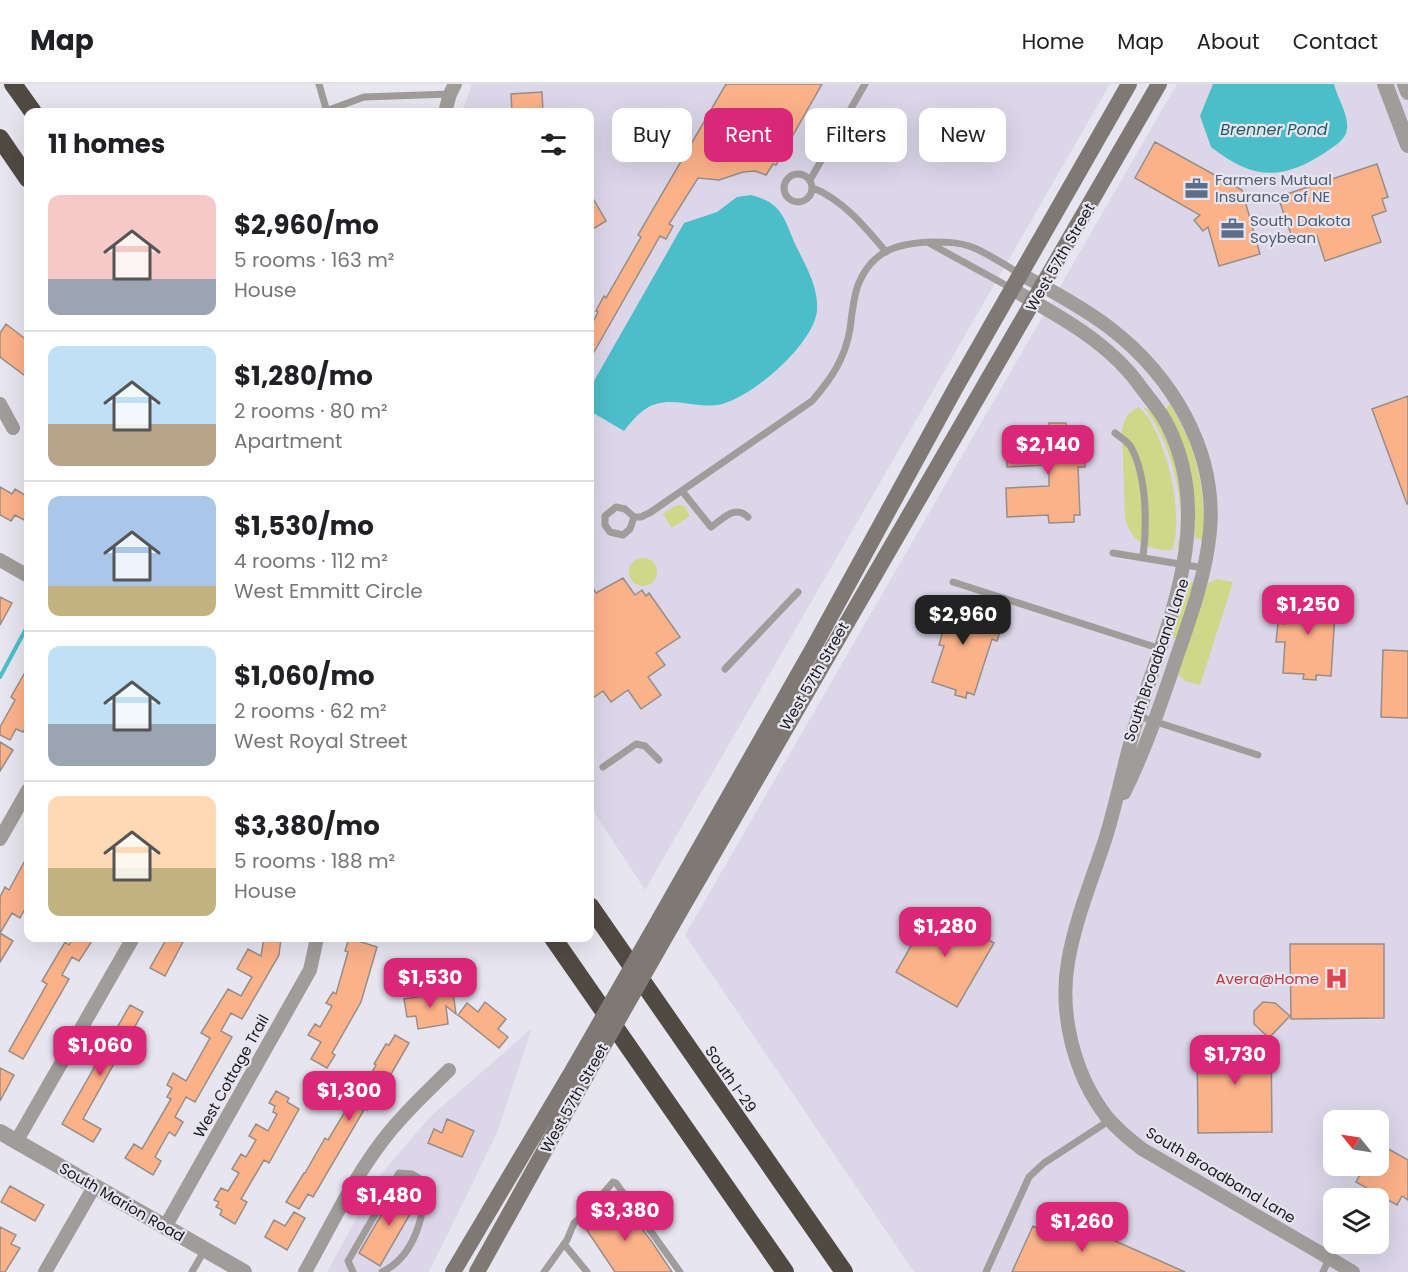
<!DOCTYPE html>
<html lang="en">
<head>
<meta charset="utf-8">
<style>
  :root { --surface:#fff; --page:#f6f6f6; --text:#202124; --muted:#757577; --line:#e0e0e0; --accent:#db2777 }
  body { margin:0; font-family:Poppins,sans-serif; background:var(--page); color:var(--text); height:100vh; display:flex; flex-direction:column; font-size:22px; white-space:nowrap }
  * { box-sizing:border-box; margin:0 }
  p { font-size:20px; color:var(--muted) }
  .icon { flex:none; width:33px; height:33px; fill:none; stroke:currentColor; stroke-width:2; stroke-linecap:round; stroke-linejoin:round }
  .map { position:relative; flex:1; overflow:hidden }
  .panel { position:absolute; left:24px; top:24px; width:570px; height:834px; display:flex; flex-direction:column; background:var(--surface); border-radius:12px; box-shadow:0 6px 24px #0002 }
  .panel>* { flex:none }
  .hud { position:absolute; left:612px; top:24px; width:570px; height:54px; display:flex; gap:12px }
  .needle { width:39px; rotate:300deg }
  .tools { position:absolute; left:1323px; top:1026px; display:grid; gap:12px }
  .tools a { display:grid; place-items:center; width:66px; height:66px; border-radius:12px; background:var(--surface); box-shadow:0 6px 24px #0002; font-size:30px }
  .price { position:absolute; translate:-50% -51px; padding:0 14px; border-radius:12px; background:var(--accent); color:#fff; font-size:20px; line-height:39px; filter:drop-shadow(0 2px 3px #0008) }
  .price::after { content:''; position:absolute; left:50%; top:36px; width:18px; height:14px; margin-left:-9px; background:inherit; clip-path:polygon(0 0,100% 0,50% 100%) }
  .price.active { background:#222; color:#fff }
  ul { padding:0; list-style:none }
  li { display:flex; align-items:center; gap:18px; height:150px; padding:0 24px }
  li+li { border-top:2px solid var(--line) }
  li span { display:grid; place-items:center; flex:none; width:168px; height:120px; border-radius:12px; color:#555 }
  li>.icon { margin-inline-start:auto }
  span .icon { width:72px; height:72px; fill:#fffc; stroke-width:1 }
  li b { font-size:26px }
  h2 { display:flex; justify-content:space-between; align-items:center; height:72px; padding:0 24px; font-size:26px }
  .chip { padding:0 21px; border-radius:12px; background:var(--surface); box-shadow:0 6px 24px #0002; font-size:21px; line-height:54px }
  .chip.active { background:var(--accent); color:#fff }
  header { display:flex; align-items:center; gap:36px; box-sizing:border-box; height:84px; padding:0 30px; background:var(--surface); border-bottom:2px solid var(--line) }
  header strong { font-size:28px }
  nav { display:flex; gap:33px; margin-inline-start:auto; font-size:21px }
  .map>svg:first-child { display:block }
  .built { fill:#dbd7e9; fill-rule:evenodd }
  .green { fill:#cdd888 }
  .water { fill:#4cbeca }
  .lines { fill:none; stroke-linecap:round; stroke-linejoin:round }
  .stream { stroke:#4cbeca; stroke-width:4 }
  .building { fill:#fcb289; stroke:#988d88; stroke-width:1.5 }
  .service { stroke:#a09c99; stroke-width:7 }
  .minor { stroke:#a09c99; stroke-width:14 }
  .tertiary { stroke:#a09c99; stroke-width:16 }
  .secondary { stroke:#7e7973; stroke-width:16 }
  .motorway { stroke:#514a43; stroke-width:18 }
  .secondary-bridge { stroke:#7e7973; stroke-width:16 }
  .labels { text-anchor:middle; dominant-baseline:central; stroke-width:4.5; stroke-linejoin:round; paint-order:stroke }
  .service-label { font-size:15px; fill:#4e5e75; stroke:#e7e5f0; text-anchor:start }
  .street-label { font-size:15px; fill:#1a191d; stroke:#e7e5f0 }
  .health-label { font-size:15px; fill:#be3a42; stroke:#e7e5f0; text-anchor:end }
  .water-label { font-size:16px; font-style:italic; fill:#1d5c63; stroke:#e7e5f0 }
</style>
</head>
<body>
<header>
<strong>Map</strong>
<nav><a>Home</a><a>Map</a><a>About</a><a>Contact</a></nav>
</header>
<div class="map">
<svg width="1408" height="1188" viewBox="0 0 1408 1188">
  <rect width="100%" height="100%" fill="#e7e5f0"/>
  <path class="built" d="M472 0H1110L645 806 590 722V28H462Z
    M1177 0H1408V1188H914L685 851ZM1334 1036H1378V1082H1334ZM1334 1114H1378V1160H1334Z
    M532 944 497 1049 429 1188H327L381 1090 430 1033Z"/>
  <path class="green" d="M1170 320C1198 366 1204 400 1204 454L1202 456 1195 454V423L1192 399 1165 326Z
    M1139 323C1166 347 1185 432 1172 466 1149 467 1131 458 1125 434L1122 346C1124 335 1128 328 1139 323Z
    M1143 323C1161 327 1178 382 1181 399 1183 419 1182 440 1182 460L1177 464C1189 425 1170 352 1143 323Z
    M680 421 684 422 690 432 672 444 663 430 675 422Z
    M629 488a14 14 0 1 1 28 0a14 14 0 1 1-28 0Z
    M1217 495 1233 498 1200 601 1185 597 1178 590 1208 499Z
    M1192 498 1194 500 1177 554H1174L1173 551 1187 499Z"/>
  <path class="water" d="M1213 0H1334C1337 13 1349 31 1347 45 1346 56 1334 62 1326 68 1282 97 1253 96 1211 63L1200 32Z
    M751 111C783 119 784 135 796 162 806 182 819 204 817 227 813 261 753 312 722 320 711 323 701 321 690 320 656 314 644 321 624 347L590 327V304L684 139 717 128 737 113Z"/>
  <g class="lines">
    <path class="stream" d="M0 593 28 541"/>
  </g>
  <path class="building" d="M726 0H822L776 81 773 80 766 91 755 87 743 88 719 96 698 94 669 140 673 142 666 155 660 152 590 275V244L598 228 596 227 604 212 606 214 641 153 638 151Z
    M542 8 543 28H512L511 10Z
    M1155 58 1242 106 1260 170 1219 182 1208 143 1203 147 1194 136 1200 131 1135 94Z
    M1377 80 1388 113 1382 115 1386 127 1372 132 1381 158 1325 177 1317 152 1303 156 1301 150 1292 153 1278 113Z
    M590 109 606 137 590 147Z
    M6 240 28 257V294L0 273V249Z
    M1408 312V420H1407L1372 325Z
    M1049 339H1066L1067 353 1075 352V363L1084 362 1085 383H1078L1080 431H1074V438L1049 439 1048 431 1007 433 1006 404 1049 402V381L1007 383 1006 357 1049 355Z
    M0 403 12 410 15 405 28 413V438L15 431 11 437 0 431Z
    M623 494 635 511 642 506 646 512 649 509 680 553 656 569 665 581 648 593 661 611 641 625 628 606 611 618 603 607 590 616V499L596 509Z
    M1287 511 1336 514 1331 592 1316 591V596L1303 595 1304 590 1283 589 1285 558H1276L1278 539 1285 540Z
    M0 513 12 519 0 541Z
    M959 517 988 526 985 535 995 538 994 543 1001 545 997 557 992 555 974 611 967 608 966 614 955 611 956 606 932 598 944 562 939 561 945 539 932 535 938 518 956 524Z
    M1383 566 1408 567V634L1381 633Z
    M28 583V639L23 648 16 645 10 656 0 651V643L15 616 11 613Z
    M0 658 13 666 0 687Z
    M28 771V819L20 834 12 829 0 849 13 857 0 878V813L5 803 9 806Z
    M933 824 994 859 957 923 896 888Z
    M73 854H94L79 877 72 873 62 891 69 895 23 975 9 967 47 900 42 897 65 858 69 861Z
    M167 854H185L165 892 150 884Z
    M264 854H281L279 871 242 935 231 929 221 947 232 953 195 1018 186 1013 175 1033 183 1038 175 1052 169 1048 155 1073 161 1077 153 1091 125 1074 134 1060 142 1065 171 1015 167 1013 172 1004 167 1001 173 989 186 997 210 954 201 949 228 905 241 912 252 893 237 885 248 865 261 872Z
    M349 854 377 863 361 918 332 969 335 971 327 984 311 975 321 958 308 951 315 940 320 943 332 922 326 919 333 908 336 910 348 868 345 867Z
    M1290 860H1384V934L1291 935Z
    M453 908 456 930 446 922 448 940 418 945 416 932 407 933 404 915Z
    M485 918 506 935 498 945 508 953 499 964 458 931 467 919 478 928Z
    M1263 918 1275 919 1290 932 1269 954 1254 940V927Z
    M130 921 143 928 83 1035 101 1045 93 1058 62 1040Z
    M395 951 409 959 387 997 391 999 381 1015 376 1012 367 1026 365 1024 313 1113 308 1110 299 1125 286 1118 304 1089H305L325 1054 328 1056 349 1021 352 1023 376 981 374 980 386 960 389 961Z
    M1271 954 1272 1048 1198 1049 1197 956Z
    M0 984 14 991 0 1017Z
    M276 1007 289 1014 287 1018 299 1025 269 1079 264 1076 241 1115 247 1118 235 1140 220 1131 222 1126 216 1123 219 1118 214 1116 221 1104 228 1107 239 1089 232 1085 241 1070 246 1073 256 1056 249 1052 256 1040 268 1047 277 1030 273 1028 275 1022 269 1019Z
    M447 1035 474 1047 462 1073 428 1059 434 1045 442 1049Z
    M1378 1059 1408 1076V1116L1402 1112 1397 1121 1356 1098 1365 1082H1378Z
    M10 1102 44 1121 35 1137 1 1118Z
    M397 1104 417 1115V1118L380 1182 359 1169Z
    M621 1116 654 1161 672 1188H615L584 1142Z
    M294 1128 305 1134 287 1166 265 1153 274 1136 285 1142Z
    M1059 1132 1185 1188H1012L1033 1142 1051 1150Z
    M0 1143 16 1151 11 1160 20 1164 5 1188H0Z"/>
  <g class="lines">
    <path class="service" d="M319 0 327 28
      M326 27 364 13 450 10
      M784 104a14 14 0 1 1 28 0a14 14 0 1 1-28 0Z
      M810 96 865 0
      M813 104C842 115 866 144 886 168
      M929 159 1011 204
      M1115 349C1121 354 1129 358 1132 365 1147 394 1147 442 1143 473
      M682 407 711 443C723 435 735 420 748 433
      M616 423 625 425 634 433 630 445 623 451 610 448 605 441V432Z
      M634 433H641L651 428 812 317C831 295 845 275 850 245 852 230 853 215 858 201 872 166 898 159 932 158 946 158 959 158 972 163 989 170 1005 181 1020 190
      M1113 469 1204 484
      M953 498 1161 565
      M725 585 798 508
      M1138 632 1258 671
      M603 683 636 660 645 662 659 676
      M564 1160 587 1188
      M192 1188 204 1167
      M353 1188 348 1177 399 1089 412 1090 422 1096C428 1128 414 1173 382 1188
      M544 1188 567 1156 574 1139 588 1127 613 1098 616 1099 680 1188
      M986 1188 1029 1093 1044 1079 1110 1036
      M1323 1188 1336 1160"/>
    <path class="minor" d="M445 28 450 10 455 0
      M1020 190C1051 206 1082 223 1110 244 1172 292 1217 366 1210 447 1206 489 1192 529 1178 569 1162 617 1146 664 1124 709
      M1012 205C1053 229 1096 251 1128 287 1134 293 1138 300 1143 306 1152 318 1162 329 1168 342 1216 438 1167 539 1138 632 1125 673 1118 715 1105 756 1092 796 1075 836 1068 878 1059 930 1074 990 1106 1032 1116 1044 1129 1055 1142 1065L1353 1188
      M0 320 13 344
      M0 476 28 492
      M0 755 28 706
      M16 1058 133 854
      M165 1143 310 886 317 854
      M45 1188 94 1103
      M305 1188C332 1140 356 1088 391 1046 408 1025 429 1006 449 986"/>
    <path class="tertiary" d="M1385 0 1408 61
      M1405 0 1408 8
      M0 1048 244 1188"/>
    <path class="secondary" d="M660 834 816 559 956 303 1129 0
      M672 841 1159 0
      M453 1188 574 984
      M477 1188 586 992"/>
    <path class="motorway" d="M13 0 33 28
      M0 54 28 95
      M590 822 844 1188
      M553 854 785 1188"/>
    <path class="secondary-bridge" d="M574 984 660 834
      M586 992 672 841"/>
  </g>
  <defs>
    <symbol id="office-bare" viewBox="-9 -9 18 18"><path d="M-6-3h4V-5.5h4V-3h4V5H-6ZM-1-4.5V-3h2v-1.5ZM-6 0V1H6V0Z" fill="#5c6f8a" stroke="#e7e5f0" stroke-width="2.5" paint-order="stroke"/></symbol>
    <symbol id="hospital-bare" viewBox="-9 -9 18 18"><path d="M-5-5h3v3.5h4V-5h3V5h-3V1.5h-4V5h-3Z" fill="#e0444e" stroke="#e7e5f0" stroke-width="2.5" paint-order="stroke"/></symbol>
  </defs>
  <g fill-rule="evenodd">
    <use href="#office-bare" x="1180" y="88" width="33" height="33"/>
    <use href="#office-bare" x="1216" y="128" width="33" height="33"/>
    <use href="#hospital-bare" x="1320" y="878" width="33" height="33"/>
  </g>
  <g class="labels">
    <g class="service-label">
      <text x="1215" y="95">Farmers Mutual<tspan x="1215" dy="17">Insurance of NE</tspan></text>
      <text x="1250" y="136">South Dakota<tspan x="1250" dy="17">Soybean</tspan></text>
    </g>
    <g class="street-label">
      <text transform="translate(1060 173) rotate(-60)">West 57th Street</text>
      <text transform="translate(1156 576) rotate(-71)">South Broadband Lane</text>
      <text transform="translate(814 592) rotate(-60)">West 57th Street</text>
      <text transform="translate(231 992) rotate(-61)">West Cottage Trail</text>
      <text transform="translate(731 995) rotate(55)">South I-29</text>
      <text transform="translate(574 1014) rotate(-61)">West 57th Street</text>
      <text transform="translate(1221 1091) rotate(31)">South Broadband Lane</text>
      <text transform="translate(122 1118) rotate(30)">South Marion Road</text>
    </g>
    <g class="health-label">
      <text x="1319" y="894">Avera@Home</text>
    </g>
    <g class="water-label">
      <text x="1274" y="45">Brenner Pond</text>
    </g>
  </g>
</svg>
<div class="tools">
<a><svg class="needle" viewBox="-14 -14 28 28"><path d="M0-13l5 13h-10z" fill="#e53935"/><path d="M0 13l5-13h-10z" fill="#757577"/></svg></a>
<a><svg class="icon" aria-label="layers" viewBox="0 0 24 24"><path d="M12 4l9 5-9 5-9-5zM3 14l9 5 9-5"/></svg></a>
</div>
<b class="price" style="left:1048px;top:392px">$2,140</b>
<b class="price" style="left:1308px;top:552px">$1,250</b>
<b class="price active" style="left:963px;top:562px">$2,960</b>
<b class="price" style="left:945px;top:874px">$1,280</b>
<b class="price" style="left:430px;top:925px">$1,530</b>
<b class="price" style="left:100px;top:993px">$1,060</b>
<b class="price" style="left:1235px;top:1002px">$1,730</b>
<b class="price" style="left:349px;top:1038px">$1,300</b>
<b class="price" style="left:389px;top:1143px">$1,480</b>
<b class="price" style="left:625px;top:1158px">$3,380</b>
<b class="price" style="left:1082px;top:1169px">$1,260</b>
<div class="hud">
<a class="chip">Buy</a>
<a class="chip active">Rent</a>
<a class="chip">Filters</a>
<a class="chip">New</a>
</div>
<section class="panel">
<h2>11 homes<svg class="icon" aria-label="filters" viewBox="0 0 24 24"><path d="M4 7h16M4 17h16"/><circle cx="9" cy="7" r="2"/><circle cx="15" cy="17" r="2"/></svg></h2>
<ul>
<li><span style="background:linear-gradient(#f6c9c9 70%,#9aa5b1 0)"><svg class="icon" aria-label="home" viewBox="0 0 24 24"><path d="M3 11l9-7 9 7M6 9v11h12V9"/></svg></span><div><b>$2,960/mo</b><p>5 rooms · 163 m²</p><p>House</p></div></li>
<li><span style="background:linear-gradient(#bfe0f5 65%,#b9a48a 0)"><svg class="icon" aria-label="home" viewBox="0 0 24 24"><path d="M3 11l9-7 9 7M6 9v11h12V9"/></svg></span><div><b>$1,280/mo</b><p>2 rooms · 80 m²</p><p>Apartment</p></div></li>
<li><span style="background:linear-gradient(#a9c7e8 75%,#c2b280 0)"><svg class="icon" aria-label="home" viewBox="0 0 24 24"><path d="M3 11l9-7 9 7M6 9v11h12V9"/></svg></span><div><b>$1,530/mo</b><p>4 rooms · 112 m²</p><p>West Emmitt Circle</p></div></li>
<li><span style="background:linear-gradient(#bfe0f5 65%,#9aa5b1 0)"><svg class="icon" aria-label="home" viewBox="0 0 24 24"><path d="M3 11l9-7 9 7M6 9v11h12V9"/></svg></span><div><b>$1,060/mo</b><p>2 rooms · 62 m²</p><p>West Royal Street</p></div></li>
<li><span style="background:linear-gradient(#ffd9b3 60%,#c2b280 0)"><svg class="icon" aria-label="home" viewBox="0 0 24 24"><path d="M3 11l9-7 9 7M6 9v11h12V9"/></svg></span><div><b>$3,380/mo</b><p>5 rooms · 188 m²</p><p>House</p></div></li>
</ul>
</section>
</div>
</body>
</html>
